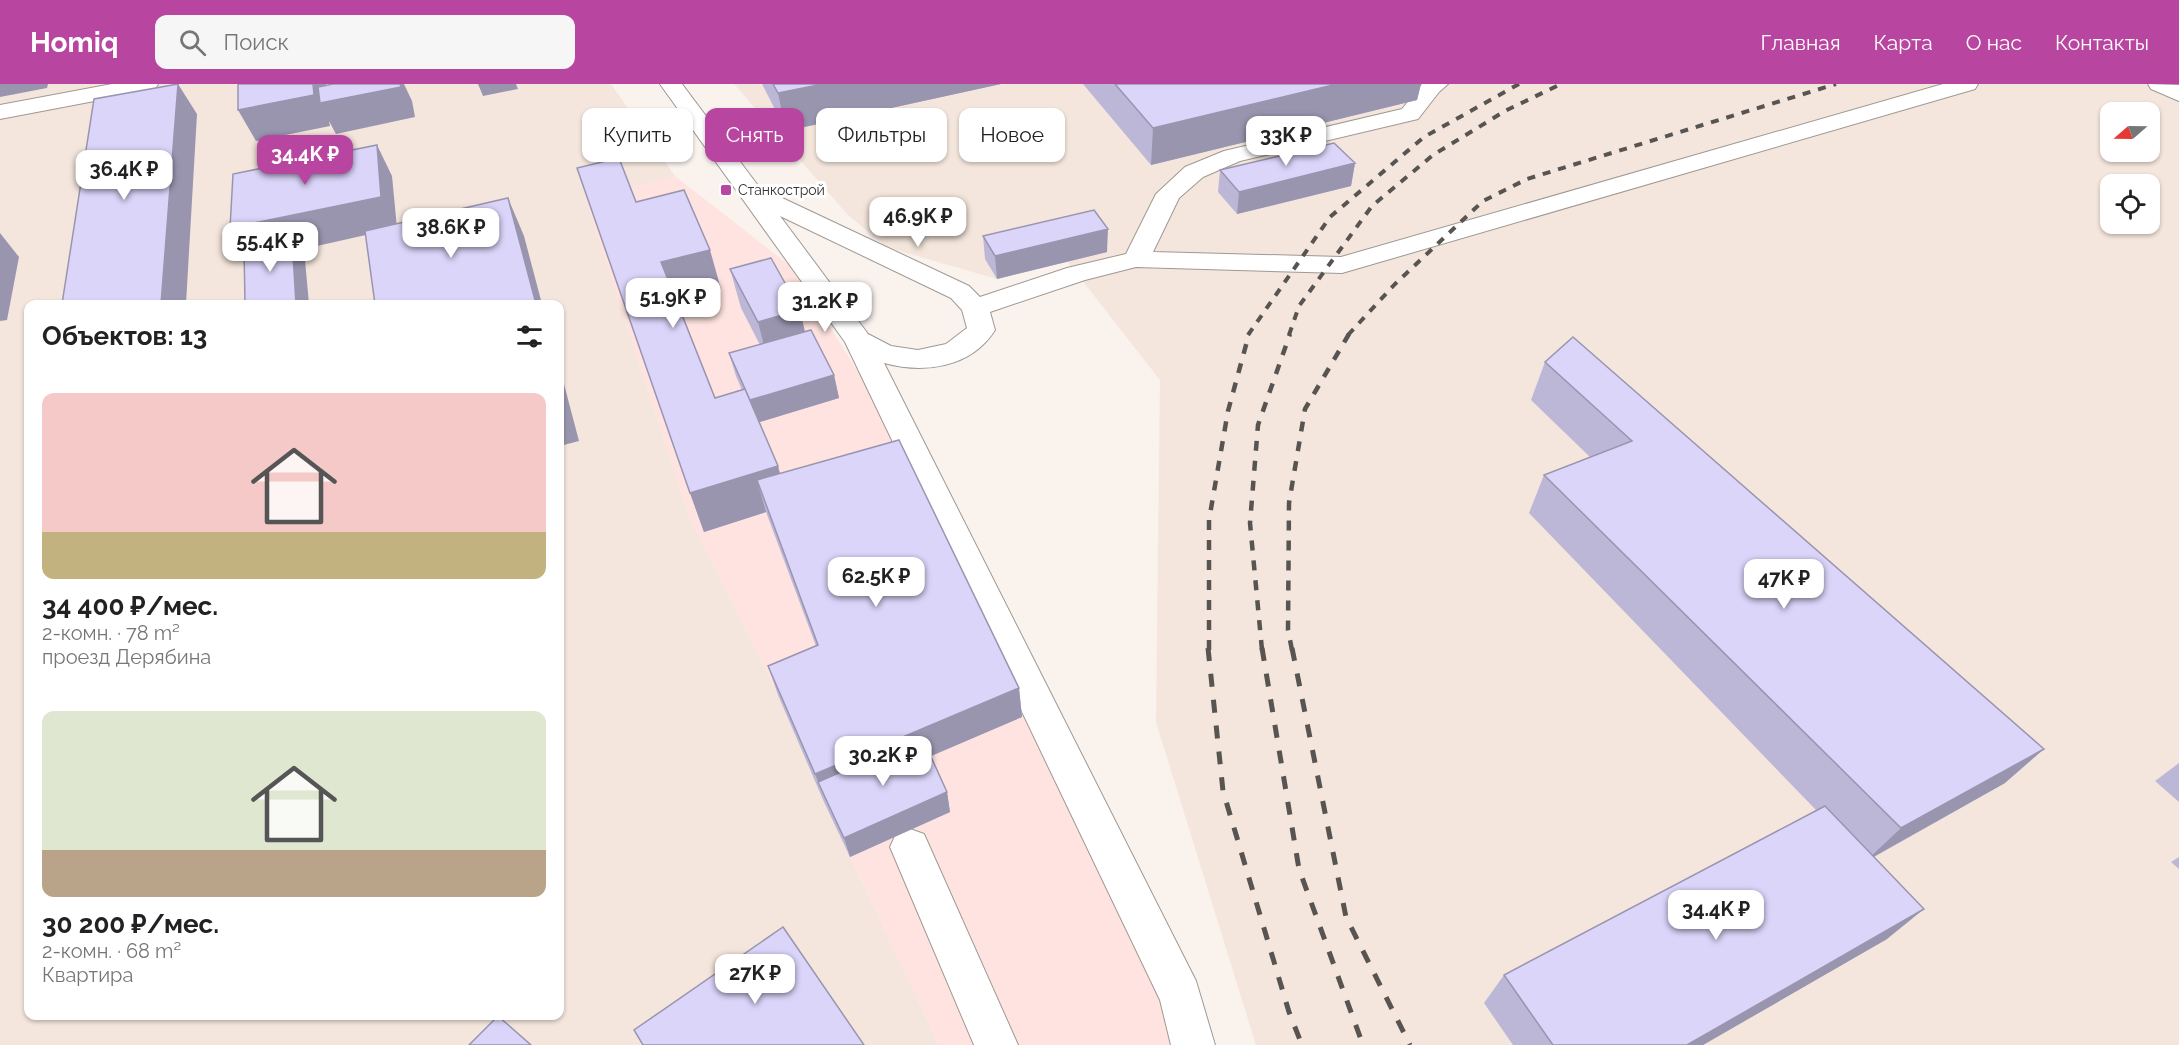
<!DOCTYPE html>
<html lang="ru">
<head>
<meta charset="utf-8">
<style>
  :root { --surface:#fff; --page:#f6f6f6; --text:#222; --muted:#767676; --accent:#b846a0 }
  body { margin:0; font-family:Raleway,sans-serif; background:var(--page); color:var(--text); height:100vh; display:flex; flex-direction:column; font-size:22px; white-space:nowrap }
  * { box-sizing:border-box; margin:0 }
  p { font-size:20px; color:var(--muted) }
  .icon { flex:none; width:33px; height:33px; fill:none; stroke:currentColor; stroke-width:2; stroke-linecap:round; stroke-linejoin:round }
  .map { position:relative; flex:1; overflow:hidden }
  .panel { position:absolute; left:24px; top:216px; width:540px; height:720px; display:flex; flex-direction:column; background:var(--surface); border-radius:12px; box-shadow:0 2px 4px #0004 }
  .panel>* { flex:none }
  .banner { position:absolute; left:582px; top:24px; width:570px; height:54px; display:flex; gap:12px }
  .needle { width:39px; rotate:250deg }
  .buttons { position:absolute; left:2100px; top:18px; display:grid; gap:12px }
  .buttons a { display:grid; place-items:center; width:60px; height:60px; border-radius:12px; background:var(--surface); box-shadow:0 2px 4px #0004; font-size:30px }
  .price { position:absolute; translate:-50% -51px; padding:0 14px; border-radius:12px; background:#fff; color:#222; font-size:20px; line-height:39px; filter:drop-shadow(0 2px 3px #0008) }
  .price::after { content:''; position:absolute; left:50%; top:36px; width:18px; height:14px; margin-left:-9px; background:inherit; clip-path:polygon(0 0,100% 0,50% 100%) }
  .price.on { background:var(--accent); color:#fff }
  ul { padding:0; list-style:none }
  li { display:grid; align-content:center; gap:12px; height:318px; padding:0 18px }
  li span { display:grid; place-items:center; height:186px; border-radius:12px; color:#555 }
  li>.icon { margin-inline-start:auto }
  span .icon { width:108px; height:108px; fill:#fffc; stroke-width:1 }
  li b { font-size:26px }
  h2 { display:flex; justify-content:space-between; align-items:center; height:72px; padding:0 18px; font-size:26px }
  .chip { padding:0 21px; border-radius:12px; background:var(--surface); box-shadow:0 2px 4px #0004; font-size:21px; line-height:54px }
  .chip.on { background:var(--accent); color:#fff }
  header { display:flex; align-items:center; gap:36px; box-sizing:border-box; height:84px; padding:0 30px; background:var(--accent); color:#fff }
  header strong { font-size:28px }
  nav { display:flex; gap:33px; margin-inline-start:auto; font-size:21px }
  .search { width:420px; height:54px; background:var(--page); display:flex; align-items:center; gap:15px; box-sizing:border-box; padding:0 21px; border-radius:12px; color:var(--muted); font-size:22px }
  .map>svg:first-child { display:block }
  .commercial { fill:#fee3e0 }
  .built { fill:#f4e6dc; fill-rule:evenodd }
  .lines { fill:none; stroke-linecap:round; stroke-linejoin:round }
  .minor-casing { stroke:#9f9893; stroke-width:2 }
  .minor { fill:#fff; fill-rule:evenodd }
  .rail-far2 { stroke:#585451; stroke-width:4; stroke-dasharray:8 8; stroke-linecap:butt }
  .rail-far1 { stroke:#585451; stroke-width:4.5; stroke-dasharray:10 10; stroke-linecap:butt }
  .rail { stroke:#585451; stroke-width:5; stroke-dasharray:13 13; stroke-linecap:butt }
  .wall { fill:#bcb7d7 }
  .shaded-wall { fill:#9995af }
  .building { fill:#dbd5fa; stroke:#9995af; stroke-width:1.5 }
  .poi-dot { fill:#b846a0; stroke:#fff; stroke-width:2 }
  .labels { text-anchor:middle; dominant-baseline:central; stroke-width:6; stroke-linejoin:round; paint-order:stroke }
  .far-poi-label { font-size:14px; fill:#353230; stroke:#fff; text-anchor:start }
</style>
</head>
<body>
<header>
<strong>Homiq</strong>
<div class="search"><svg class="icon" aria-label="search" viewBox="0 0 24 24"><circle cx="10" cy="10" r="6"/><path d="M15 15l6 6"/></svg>Поиск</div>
<nav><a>Главная</a><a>Карта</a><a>О нас</a><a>Контакты</a></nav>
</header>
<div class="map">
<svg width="2179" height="961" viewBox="0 0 2179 961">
  <rect width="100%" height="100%" fill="#faf2ed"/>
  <path class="commercial" d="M675 92 793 184 888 336 1185 961H939L824 718 778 611 689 433 584 115Z"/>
  <path class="built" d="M0 0H611L675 92 585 115 689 433 778 611 824 718 939 961H0ZM28 220H560V932H28Z
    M734 0H2179V961H1256L1156 638 1160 296 1067 177 997 195 886 163 847 130ZM2110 28H2150V68H2110ZM2110 100H2150V140H2110Z"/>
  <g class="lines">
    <defs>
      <path id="minor" d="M112 0H158L155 5 147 7 0 35V21Z
        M660 0H682L759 103 969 202 980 213 1067 184 1126 170 1156 110 1185 83 1224 67 1402 25 1422 0H1448L1439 8 1418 35 1240 77 1203 93 1179 114 1153 168 1341 173 1943 0H1978L1975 5 1342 189 1136 183 1085 196 990 228 995 246C971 284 924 290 884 279L1196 897 1215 961H1171L1160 916 845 258ZM780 132 951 214 962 226 967 244 946 260 918 266 891 262 868 250Z
        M2148 0 2179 1V17L2151 5Z
        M910 745 924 750 1018 961H974L890 763 896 750Z"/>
    </defs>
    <use href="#minor" class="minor-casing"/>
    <use href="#minor" class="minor"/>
    <path class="rail-far2" d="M1248 251 1330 133 1424 53 1519 0
      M1289 251 1299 222 1372 122 1433 71 1505 27 1561 0
      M1348 251 1395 200 1483 117 1527 95 1836 0"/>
    <path class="rail-far1" d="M1209 566V436L1228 327 1249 250
      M1262 566 1250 439 1258 341 1290 250
      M1292 566 1288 546 1289 419 1305 325 1349 250"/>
    <path class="rail" d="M1208 564 1223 707 1289 928 1302 961
      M1262 564 1299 785 1363 961
      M1292 564 1346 833 1410 961"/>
  </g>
  <path class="wall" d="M762 0H1001L786 47Z
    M1083 0H1421L1417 16 1151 81Z
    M1355 79 1351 102 1237 130 1218 108 1220 86Z
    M636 118 721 205 677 216 715 314 742 306 736 292 729 269 760 261 741 224 730 185 805 248 834 291 839 314 759 338 778 382 780 390 1019 604 1022 633 931 672 947 708 950 728 850 773 824 718 778 611 768 582 816 562 766 428 704 448 690 409Z
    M983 152 1107 168 997 195 985 175Z
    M1573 253 2005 699 1874 773 1887 855 1703 961H1513L1484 919 1504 891 1816 726 1529 429 1544 391 1590 373 1531 316 1545 278Z
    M2179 679V718L2155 697Z
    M2179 773V785L2171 778Z"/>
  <path class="shaded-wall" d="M0 0H48L47 4 0 13Z
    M178 0 197 30 186 220H161Z
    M313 0H326L327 18 400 0H404L412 17 415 33 336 50 329 37 330 42 256 57 238 26Z
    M478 0H516L518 5 483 12Z
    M823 0H1001L786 47 778 9Z
    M1337 0H1421L1417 16 1151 81 1153 44Z
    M377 61 392 92 397 144 299 166 305 176 309 220H296L250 176 230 144Z
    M1355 79 1351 102 1237 130 1239 108Z
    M508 114 524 152 542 220H536Z
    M1108 145 1107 168 997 195 995 172Z
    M0 149 19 173 7 236 0 237Z
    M710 166 721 205 674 217 661 178Z
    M800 226 809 265 768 277 758 238Z
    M560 285 579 357 560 362Z
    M834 291 839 314 757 339 750 316Z
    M778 382 788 421 757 396 766 428 704 448 690 409Z
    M1019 604 1022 633 826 717 815 690Z
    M2044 665 2005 699 1866 777 1901 744Z
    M947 708 950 728 850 773 844 754Z
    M1924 825 1887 855 1703 961H1687Z"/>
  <path class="building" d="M178 0 161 220H62L94 15Z
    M238 0H313L314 11 238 26Z
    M333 0H400L401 3 320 19 318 3Z
    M773 0H823L778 9Z
    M1115 0H1337L1153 44Z
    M1334 59 1355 79 1239 108 1220 86Z
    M377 61 381 113 230 144 233 90Z
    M619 74 636 118 684 106 710 166 661 178 715 314 745 305 778 382 690 409 577 84Z
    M508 114 536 220H375L365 147Z
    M1094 126 1108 145 995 172 983 152Z
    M292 153 296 220H245L244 164Z
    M771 174 800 226 758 238 730 185Z
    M811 246 834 291 750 316 729 269Z
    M1573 253 2044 665 1901 744 1544 391 1632 357 1545 278Z
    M899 356 1019 604 815 690 768 582 818 561 757 396Z
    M922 653 947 708 844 754 818 698Z
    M1825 722 1924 825 1687 961H1553L1504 891Z
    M783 843 864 961H643L634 946Z
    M498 932 531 961H469Z"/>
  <rect class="poi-dot" x="720" y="100" width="12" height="12" rx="3"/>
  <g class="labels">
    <g class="far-poi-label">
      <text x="738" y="106">Станкострой</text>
    </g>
  </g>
</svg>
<div class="buttons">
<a><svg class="needle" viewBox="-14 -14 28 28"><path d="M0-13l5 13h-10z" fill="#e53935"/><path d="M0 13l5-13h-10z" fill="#767676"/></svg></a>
<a><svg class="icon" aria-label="locate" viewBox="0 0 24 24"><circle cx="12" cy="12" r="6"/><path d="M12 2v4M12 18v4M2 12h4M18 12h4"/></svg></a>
</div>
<b class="price" style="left:1286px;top:83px">33K ₽</b>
<b class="price on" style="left:305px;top:102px">34.4K ₽</b>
<b class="price" style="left:124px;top:117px">36.4K ₽</b>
<b class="price" style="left:918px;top:164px">46.9K ₽</b>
<b class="price" style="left:451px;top:175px">38.6K ₽</b>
<b class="price" style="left:270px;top:189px">55.4K ₽</b>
<b class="price" style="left:673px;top:245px">51.9K ₽</b>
<b class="price" style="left:825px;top:249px">31.2K ₽</b>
<b class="price" style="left:876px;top:524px">62.5K ₽</b>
<b class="price" style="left:1784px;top:526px">47K ₽</b>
<b class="price" style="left:883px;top:703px">30.2K ₽</b>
<b class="price" style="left:1716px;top:857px">34.4K ₽</b>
<b class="price" style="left:755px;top:921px">27K ₽</b>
<div class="banner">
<a class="chip">Купить</a>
<a class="chip on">Снять</a>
<a class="chip">Фильтры</a>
<a class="chip">Новое</a>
</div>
<section class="panel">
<h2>Объектов: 13<svg class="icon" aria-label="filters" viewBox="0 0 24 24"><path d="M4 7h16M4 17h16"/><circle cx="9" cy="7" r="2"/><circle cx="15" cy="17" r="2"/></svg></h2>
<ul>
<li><span style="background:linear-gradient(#f6c9c9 75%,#c2b280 0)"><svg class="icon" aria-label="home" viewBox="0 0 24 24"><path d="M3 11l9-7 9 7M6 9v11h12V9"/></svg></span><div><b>34 400 ₽/мес.</b><p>2-комн. · 78 m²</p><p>проезд Дерябина</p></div></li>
<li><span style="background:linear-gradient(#dfe7d0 75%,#b9a48a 0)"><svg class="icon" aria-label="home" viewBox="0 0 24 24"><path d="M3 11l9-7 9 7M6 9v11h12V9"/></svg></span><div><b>30 200 ₽/мес.</b><p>2-комн. · 68 m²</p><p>Квартира</p></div></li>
</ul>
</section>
</div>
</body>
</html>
